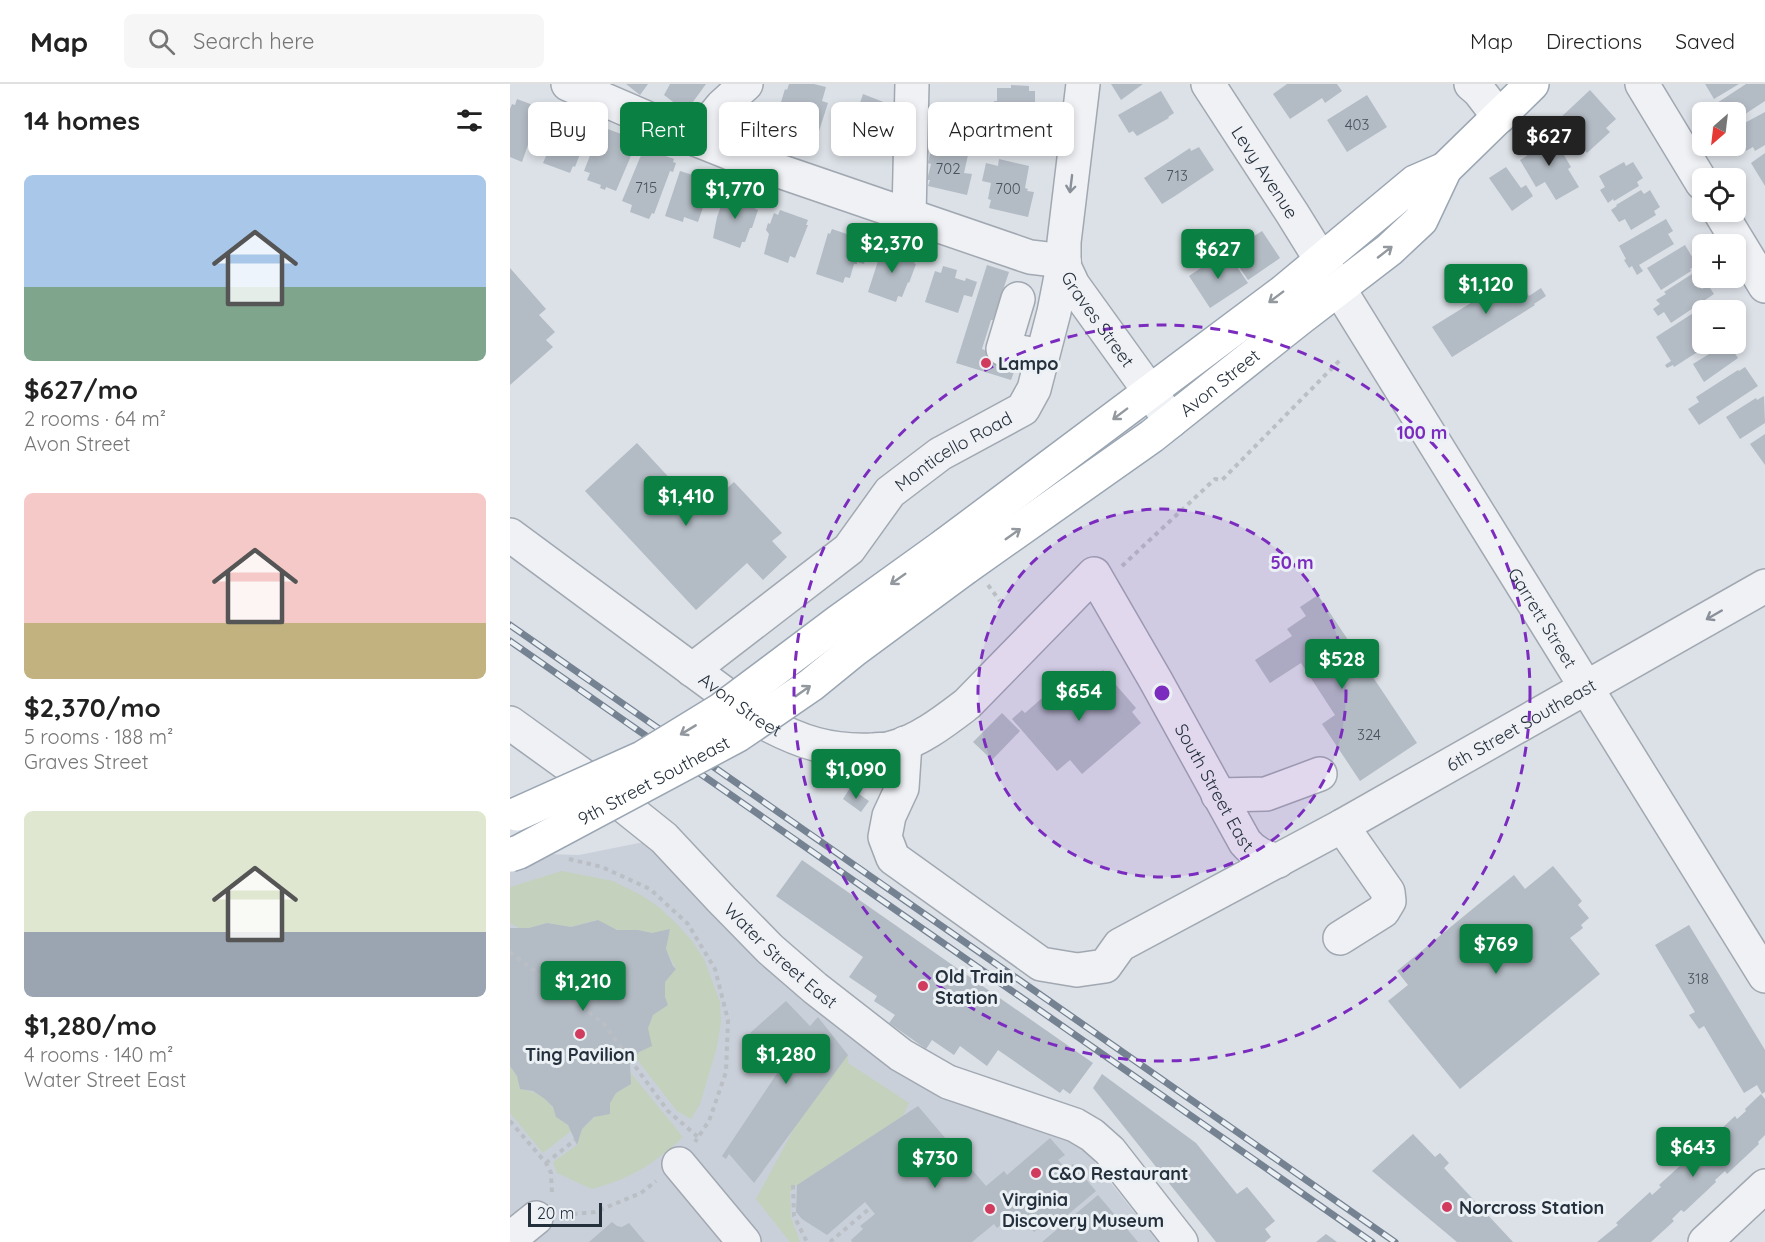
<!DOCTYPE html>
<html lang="en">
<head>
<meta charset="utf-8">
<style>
  :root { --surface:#fff; --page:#f6f6f6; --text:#222; --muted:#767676; --line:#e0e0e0; --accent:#0b8043 }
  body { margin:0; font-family:Quicksand,sans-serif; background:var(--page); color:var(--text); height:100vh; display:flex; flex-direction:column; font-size:22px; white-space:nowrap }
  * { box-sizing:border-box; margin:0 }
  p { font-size:20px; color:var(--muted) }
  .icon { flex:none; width:33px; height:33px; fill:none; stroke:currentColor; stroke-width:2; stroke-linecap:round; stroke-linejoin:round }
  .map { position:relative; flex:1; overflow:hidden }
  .details { display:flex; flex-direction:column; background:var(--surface); width:510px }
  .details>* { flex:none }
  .banner { position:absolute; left:18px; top:18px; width:570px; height:54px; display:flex; gap:12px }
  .needle { width:39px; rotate:208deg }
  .tools { position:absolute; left:1182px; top:18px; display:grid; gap:12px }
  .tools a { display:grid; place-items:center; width:54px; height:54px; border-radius:9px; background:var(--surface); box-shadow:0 3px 9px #0003; font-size:30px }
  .scale { position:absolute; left:18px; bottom:15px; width:74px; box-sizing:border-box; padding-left:6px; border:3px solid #25303d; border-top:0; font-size:16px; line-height:21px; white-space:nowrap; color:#25303d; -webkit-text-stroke:4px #ebf0f4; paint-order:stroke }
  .price { position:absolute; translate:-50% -51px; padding:0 14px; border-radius:6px; background:var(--accent); color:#fff; font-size:20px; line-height:39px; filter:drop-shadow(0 2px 3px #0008) }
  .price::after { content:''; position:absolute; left:50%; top:36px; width:18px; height:14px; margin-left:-9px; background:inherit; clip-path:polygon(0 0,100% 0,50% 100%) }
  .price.active { background:#222; color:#fff }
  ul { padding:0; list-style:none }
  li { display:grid; align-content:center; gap:12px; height:318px; padding:0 24px }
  li span { display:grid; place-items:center; height:186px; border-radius:9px; color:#555 }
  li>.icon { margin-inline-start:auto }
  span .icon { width:108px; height:108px; fill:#fffc; stroke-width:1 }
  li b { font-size:26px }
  h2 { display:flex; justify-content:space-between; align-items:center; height:72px; padding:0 24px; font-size:26px }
  .tag { padding:0 21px; border-radius:9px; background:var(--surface); box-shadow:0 3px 9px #0003; font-size:21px; line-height:54px }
  .tag.active { background:var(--accent); color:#fff }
  header { display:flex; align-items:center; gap:36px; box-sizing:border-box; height:84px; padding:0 30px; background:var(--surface); border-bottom:2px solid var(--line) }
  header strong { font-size:28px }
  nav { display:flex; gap:33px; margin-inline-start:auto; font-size:21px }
  .search { width:420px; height:54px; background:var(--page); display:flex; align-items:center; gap:15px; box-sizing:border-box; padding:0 21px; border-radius:9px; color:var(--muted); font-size:22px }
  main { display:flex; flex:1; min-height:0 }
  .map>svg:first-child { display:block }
  .built { fill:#cad0d9 }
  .green { fill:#c3d1bd }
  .building { fill:#b3bbc4 }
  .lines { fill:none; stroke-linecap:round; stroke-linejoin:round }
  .minor-casing { stroke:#a1a8b1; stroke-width:36 }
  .major-casing { stroke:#9ba6b3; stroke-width:36 }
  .path { stroke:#babfc5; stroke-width:4; stroke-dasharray:4.5 4.5; stroke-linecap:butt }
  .minor { stroke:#eff1f5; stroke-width:33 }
  .major { stroke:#fff; stroke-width:33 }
  .rail-casing { stroke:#758291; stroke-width:7 }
  .rail { stroke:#ebf0f4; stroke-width:4.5; stroke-dasharray:14; stroke-linecap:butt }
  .major-bridge-casing { stroke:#9ba6b3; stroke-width:36; stroke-linecap:butt }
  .major-bridge { stroke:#fff; stroke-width:33 }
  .oneway { stroke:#8a9099 }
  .oneway2 { stroke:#92989e }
  .ring { fill:none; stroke:#7b2cbf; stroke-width:3; stroke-dasharray:10 8 }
  .poi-dot { fill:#d13b5e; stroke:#ebf0f4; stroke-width:2 }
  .labels { text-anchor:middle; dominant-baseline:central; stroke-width:6; stroke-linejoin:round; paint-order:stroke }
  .number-label { font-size:15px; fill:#48535f }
  .street-label { font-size:18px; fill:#25303d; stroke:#ebf0f4 }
  .poi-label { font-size:18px; font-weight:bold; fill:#25303d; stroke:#ebf0f4; text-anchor:start }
  .centre { fill:#7b2cbf; stroke:#ebf0f4; stroke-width:3 }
  .ring-label { font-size:18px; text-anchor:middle; font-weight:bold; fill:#7b2cbf; stroke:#ebf0f4; stroke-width:6; stroke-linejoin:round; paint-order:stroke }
</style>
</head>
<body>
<header>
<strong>Map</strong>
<div class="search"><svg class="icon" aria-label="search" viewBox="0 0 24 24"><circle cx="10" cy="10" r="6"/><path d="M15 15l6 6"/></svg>Search here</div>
<nav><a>Map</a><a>Directions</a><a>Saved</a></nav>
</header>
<main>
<section class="details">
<h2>14 homes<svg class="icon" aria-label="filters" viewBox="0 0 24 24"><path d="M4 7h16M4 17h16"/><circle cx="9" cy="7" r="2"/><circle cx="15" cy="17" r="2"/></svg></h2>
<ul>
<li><span style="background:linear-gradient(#a9c7e8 60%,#7fa58c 0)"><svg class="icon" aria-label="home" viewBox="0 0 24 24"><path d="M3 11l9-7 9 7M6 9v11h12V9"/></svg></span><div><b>$627/mo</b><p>2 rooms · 64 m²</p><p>Avon Street</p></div></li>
<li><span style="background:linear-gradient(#f6c9c9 70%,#c2b280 0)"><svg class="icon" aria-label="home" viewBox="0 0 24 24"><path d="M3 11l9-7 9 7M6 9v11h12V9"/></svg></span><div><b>$2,370/mo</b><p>5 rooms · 188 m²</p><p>Graves Street</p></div></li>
<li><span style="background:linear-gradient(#dfe7d0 65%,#9aa5b1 0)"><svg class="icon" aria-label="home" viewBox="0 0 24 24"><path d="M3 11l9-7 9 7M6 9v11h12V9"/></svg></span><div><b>$1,280/mo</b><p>4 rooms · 140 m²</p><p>Water Street East</p></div></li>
</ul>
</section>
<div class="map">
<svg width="1255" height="1158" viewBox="0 0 1255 1158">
  <rect width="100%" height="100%" fill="#dce1e7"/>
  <path class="built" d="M154 754 391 971 582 1051 585 1079 648 1158H0V782L35 770 69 771Z"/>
  <path class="green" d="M52 787 103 797 131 811 150 824 166 839 183 858 194 875 210 918 211 938 207 963 190 1020 181 1035 167 1027 125 973 143 931 158 921 155 914V898L166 885 156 865 160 846 142 849 128 846H107L87 836 61 843 37 839 19 844H9L0 839V803Z
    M338 971V979L399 1019 393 1032 287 1101 280 1108 281 1133 290 1158H280L246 1115 286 1041Z
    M0 982 7 992 10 1005C23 1007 36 1012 43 1024 44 1026 45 1032 47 1033 53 1039 57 1038 61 1047L33 1069 0 1029Z
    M120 988 173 1053C144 1080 120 1095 82 1105L47 1089 43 1078 67 1061 72 1045 100 1019 106 1009 121 1000Z"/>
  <path class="building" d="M116 0H138L130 11Z
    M160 0H196L180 22 176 18 171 24 154 11Z
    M279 0H304L316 3 312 17 318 19 308 50H303V52L265 38 275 5 277 6Z
    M601 0H633L611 16Z
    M777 0H827L832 7 815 19 812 14 780 35 763 10Z
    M1195 0H1229L1204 15Z
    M1236 0H1255V17L1226 36V28H1213L1207 19Z
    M501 1 519 2V7H525V33H518V37L483 36 484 17H487V4H501Z
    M1080 6 1106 35 1096 44 1100 48 1077 69 1060 52 1062 50 1048 36Z
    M651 7 664 29 658 33 659 34 627 52 623 47 619 49 608 31Z
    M353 10 376 19 375 22 381 24 379 31 382 32 377 46 379 47 372 66 368 65 365 72 338 62 340 56 338 55Z
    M857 11 877 43 837 68 817 36Z
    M7 15 31 24 12 78 0 73V25L2 20 5 21Z
    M1255 28V61L1245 67 1243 63 1236 67 1226 51 1232 47 1229 42Z
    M52 31 78 41 75 48 78 49 65 83 63 82 60 89 33 79 36 72 30 70 44 36 49 38Z
    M95 44 122 54 121 57 125 58 122 66 123 67 106 107 96 103 95 106 90 104 91 101 77 96 80 89 74 87 88 51 91 52Z
    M429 48 456 54 454 61 460 62 454 89 462 90 457 111 418 102 420 96H417L421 80 418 79 422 61 426 62Z
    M1041 49 1061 83 1058 85 1069 103 1046 116 1035 98 1026 103 1010 76 1017 72 1013 66Z
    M689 63 704 86 665 112 652 120 634 94 680 64 681 67Z
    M134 64 164 75 163 78 166 79 163 88 160 87 144 130 142 129 139 135 120 128 122 121 112 117Z
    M1255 69V102L1241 79Z
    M489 75 519 82 515 104 518 105 517 107 524 108 518 133 479 124 481 116 478 115 481 99 472 97 476 79 488 82Z
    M1114 78 1116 82 1123 78 1133 94 1127 98 1129 102 1104 117 1103 115 1098 119 1090 106 1095 103 1089 92Z
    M996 83 1011 104 1016 101 1023 112 1002 127 979 94Z
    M170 87 202 97 188 138 174 133 173 138 155 132Z
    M1131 106 1134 110 1140 106 1150 123 1144 127 1146 131 1121 146 1115 135 1109 138 1101 126 1107 122 1106 121Z
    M219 108 246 117 244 124 248 126 242 144H240L235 158H232L230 164 203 154 207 133 214 114 217 115Z
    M270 126 298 136 296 141H298L285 174 280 172 278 179 254 170 259 150 256 146 258 139 260 140 264 129 268 131Z
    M1156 135 1163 147 1158 150 1164 160 1129 181 1133 187 1127 191 1122 182 1119 184 1114 176 1116 175 1109 162Z
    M322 145 360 158 354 180 347 178V180H344L340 194 335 193 333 199 306 190 318 149 320 150Z
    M752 147 770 174 738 196 719 168Z
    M1175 161 1187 181 1180 185 1181 187 1151 206 1137 184Z
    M376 163 406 173 404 179 406 180 399 199 398 198 392 213 388 212 386 218 358 208 371 168 374 169Z
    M716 167 738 199 700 224 679 192Z
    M477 181 499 188 483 236H481L472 265 477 267 476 269 507 280 501 296 446 279Z
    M433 182 447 186 445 194 455 197 456 194 467 198 462 213 454 211 448 229 415 218 425 187 431 189Z
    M0 184 36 225 29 231 45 248 36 256 43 263 0 301Z
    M1182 190 1192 205 1198 201 1204 210 1161 239 1154 228 1148 232 1143 225 1150 220 1146 216 1156 210 1154 208Z
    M1006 191 1019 212 1031 204 1036 212 1024 220 1025 221 942 273 922 243Z
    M1196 224 1198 226H1192V260H1200L1164 283 1163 281 1157 284 1155 281 1161 277 1146 253 1188 226 1190 228Z
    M1219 260 1228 274 1194 298 1183 280 1212 262 1213 263Z
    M1235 283 1248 302 1189 341 1178 325 1189 318 1186 313 1228 286 1229 287Z
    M1254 312 1255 339 1230 355 1216 333 1246 314 1247 316Z
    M1255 350V381L1240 360Z
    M127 359 191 428 224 398 272 449 262 457 277 473 253 496 237 479 186 526 75 407Z
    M808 511 907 659 850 697 812 640 825 631 791 579 760 599 745 576 782 552 777 545 796 532 790 523Z
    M593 586 626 624 622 628 631 639 572 690 560 676 547 687 502 635 512 626 515 629 561 589 573 604Z
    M492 629 510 647 482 676 463 658Z
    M340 704 359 717 351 728 333 715Z
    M292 776 583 979 560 1010 553 1005 550 1009 488 966 477 982 450 962 444 971 422 956 416 965 379 939 385 931 364 917 367 912 339 893 353 873 266 812Z
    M1043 782 1072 817 1068 821 1079 834 1071 841 1073 844 1060 854 1090 890 950 1005 878 917 898 901 887 887 1004 791 1015 805Z
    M88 836 107 846H128L142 849 160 845 156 865 163 882 166 885 155 898V913L158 921 143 931 138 944 142 962 129 968 120 980 121 1000 106 1009 100 1019V1030L84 1033 72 1045 67 1061 58 1041 46 1033 43 1023 35 1015 23 1007 10 1005 7 992 0 982V844H19L37 839 61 843Z
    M1179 841 1255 966V1008L1252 1010 1247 1001 1234 1009 1194 942 1189 945 1179 931 1185 928 1145 861Z
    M276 917 300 942 308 933 338 971 244 1099 219 1070 216 1075 212 1072 270 985 240 949Z
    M592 990 686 1059 727 1110 737 1103 765 1137 755 1145 761 1153 755 1158H706L583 1004Z
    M1251 1010 1255 1015V1051L1248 1058 1249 1060 1217 1090 1215 1087 1205 1096 1206 1098 1174 1128 1171 1126 1162 1135 1164 1137 1141 1158H1087L1108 1141 1106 1139 1140 1108 1142 1111 1151 1103 1149 1101 1182 1071 1184 1074 1194 1065 1192 1063 1225 1032 1227 1035 1236 1027 1235 1025Z
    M408 1022 476 1102 494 1087 497 1091 540 1054 555 1071 548 1076 557 1086 563 1080 586 1107 542 1144 536 1137 524 1148 507 1128 487 1144 484 1140 462 1158H342L341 1156 353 1145 350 1142 365 1130 355 1118 317 1151 292 1135 286 1128 287 1101Z
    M903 1050 925 1073 930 1069 939 1079 934 1084 1003 1158H947L862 1087Z
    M588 1111 628 1158H532Z
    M102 1138 107 1142 112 1143 119 1139 135 1158H79Z
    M816 1150 827 1158H806Z"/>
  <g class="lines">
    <defs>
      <g id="minor">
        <path d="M58 0 185 55 240 77 520 173 554 177"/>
        <path id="s1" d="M698 0 782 129 1255 892"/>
        <path d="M961 0 969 7 989 33"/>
        <path d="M1132 0 1192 99"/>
        <path d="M185 55 212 22 236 0"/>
        <path d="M1210 128 1255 202"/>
        <path d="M399 131 402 0"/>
        <path id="s2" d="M554 177 555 184 563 201 661 337"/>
        <path d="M508 215 493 265 532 272"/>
        <path id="s3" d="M0 451 253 638C290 658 320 668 363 666 369 665 376 666 381 664 408 658 436 636 457 620L584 490 646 597 735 758C744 769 754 773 768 777"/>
        <path id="s4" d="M182 586 339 465 380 408 430 370 513 325 524 305 544 228 554 177V158L573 0"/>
        <path id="s5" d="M0 639 104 714 154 754 212 816 260 865 305 904 391 971 438 998 565 1041 582 1051 600 1067 671 1158"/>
        <path id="s6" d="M395 659 392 704 379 732 375 753 383 774 531 880 567 886 595 882 610 861 832 742 1255 502"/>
        <path d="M708 711 756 710 810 690"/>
        <path d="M830 854 873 827 879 817 878 808 832 742"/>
        <path d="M169 1080 234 1158"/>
        <path d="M0 1155 26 1134"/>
        <path d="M1195 1158 1255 1102"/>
      </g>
      <g id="major">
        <path d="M435 461 773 208 905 98 935 85"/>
        <path id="s7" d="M455 484 642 352 789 235 879 166 911 136 935 85 1022 0"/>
      </g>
    </defs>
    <use href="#minor" class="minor-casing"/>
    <use href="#major" class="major-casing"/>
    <path class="path" d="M612 482 705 395 712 396 832 274
      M478 501 490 517
      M59 775 92 783 140 805 178 840 205 885 218 936 216 988 199 1037 185 1058
      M0 868 94 940 158 1027 188 1053
      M0 1037 36 1079 41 1089 42 1111
      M36 1079 65 1056
      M283 1101 284 1132 297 1158
      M54 1131 85 1128 131 1109 146 1097
      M320 1158 360 1124"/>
    <use href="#minor" class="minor"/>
    <use href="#major" class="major"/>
    <defs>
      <path id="rail" d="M0 541 885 1158
        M0 557 862 1158"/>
    </defs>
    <use href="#rail" class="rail-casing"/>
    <use href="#rail" class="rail"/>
    <defs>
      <g id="major-bridge">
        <path d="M7 730 132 674 212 625 328 538 435 461"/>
        <path id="s8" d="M0 771 9 768 228 651 301 601 344 566 455 484"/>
      </g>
    </defs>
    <use href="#major-bridge" class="major-bridge-casing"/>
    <use href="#major-bridge" class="major-bridge"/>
  </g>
  <defs><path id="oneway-shaft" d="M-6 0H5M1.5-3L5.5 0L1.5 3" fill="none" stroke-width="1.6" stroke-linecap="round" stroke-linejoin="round" transform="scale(1.5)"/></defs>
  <g class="oneway">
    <use href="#oneway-shaft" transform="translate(561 100) rotate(97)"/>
    <use href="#oneway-shaft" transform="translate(1204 531) rotate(150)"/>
  </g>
  <g class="oneway2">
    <use href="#oneway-shaft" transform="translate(875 168) rotate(-38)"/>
    <use href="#oneway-shaft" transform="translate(766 213) rotate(143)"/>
    <use href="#oneway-shaft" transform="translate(610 330) rotate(143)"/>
    <use href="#oneway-shaft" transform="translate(503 450) rotate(-35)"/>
    <use href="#oneway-shaft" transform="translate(388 495) rotate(145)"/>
    <use href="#oneway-shaft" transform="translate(293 607) rotate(-35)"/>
    <use href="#oneway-shaft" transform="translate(178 646) rotate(149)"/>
  </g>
  <circle cx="652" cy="609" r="184" fill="#7b2cbf" fill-opacity=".12"/>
  <g class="ring">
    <circle cx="652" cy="609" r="184"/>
    <circle cx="652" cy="609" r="368"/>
  </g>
  <g class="poi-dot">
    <circle cx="476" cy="279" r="6"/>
    <circle cx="413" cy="902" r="6"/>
    <circle cx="70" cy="950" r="6"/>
    <circle cx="526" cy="1089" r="6"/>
    <circle cx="937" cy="1123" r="6"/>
    <circle cx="480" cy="1125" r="6"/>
  </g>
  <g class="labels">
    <g class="number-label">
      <text x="847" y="40">403</text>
      <text x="438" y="84">702</text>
      <text x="667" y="91">713</text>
      <text x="136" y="103">715</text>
      <text x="498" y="104">700</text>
      <text x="859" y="650">324</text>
      <text x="1188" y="894">318</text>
    </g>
    <g class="street-label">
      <text stroke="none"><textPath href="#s1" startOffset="105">Levy Avenue</textPath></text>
      <text stroke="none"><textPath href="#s2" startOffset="68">Graves Street</textPath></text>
      <text stroke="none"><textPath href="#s7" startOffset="315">Avon Street</textPath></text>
      <text stroke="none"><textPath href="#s4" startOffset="344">Monticello Road</textPath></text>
      <text stroke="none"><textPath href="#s1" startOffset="630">Garrett Street</textPath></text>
      <text stroke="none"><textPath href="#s3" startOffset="286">Avon Street</textPath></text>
      <text stroke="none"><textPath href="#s6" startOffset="850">6th Street Southeast</textPath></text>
      <text stroke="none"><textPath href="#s8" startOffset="162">9th Street Southeast</textPath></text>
      <text stroke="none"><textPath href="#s3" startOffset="963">South Street East</textPath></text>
      <text stroke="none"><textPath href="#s5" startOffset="358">Water Street East</textPath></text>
    </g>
    <g class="poi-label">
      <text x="488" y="279">Lampo</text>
      <text x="425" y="892">Old Train<tspan x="425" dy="21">Station</tspan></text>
      <text x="70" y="970" text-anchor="middle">Ting Pavilion</text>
      <text x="538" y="1089">C&amp;O Restaurant</text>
      <text x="492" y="1115">Virginia<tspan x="492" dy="21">Discovery Museum</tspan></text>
      <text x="949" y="1123">Norcross Station</text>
    </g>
  </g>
  <circle cx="652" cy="609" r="9" class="centre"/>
  <g class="ring-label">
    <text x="912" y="355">100 m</text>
    <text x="782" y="485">50 m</text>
  </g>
</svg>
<div class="tools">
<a><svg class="needle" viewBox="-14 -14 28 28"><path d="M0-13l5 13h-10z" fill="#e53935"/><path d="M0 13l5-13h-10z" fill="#767676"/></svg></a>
<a><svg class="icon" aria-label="locate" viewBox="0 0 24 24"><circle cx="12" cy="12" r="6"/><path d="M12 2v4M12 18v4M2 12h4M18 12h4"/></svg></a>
<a>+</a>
<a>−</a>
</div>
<div class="scale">20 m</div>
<b class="price active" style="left:1039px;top:83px">$627</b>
<b class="price" style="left:225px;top:136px">$1,770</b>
<b class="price" style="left:382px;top:190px">$2,370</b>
<b class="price" style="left:708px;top:196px">$627</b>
<b class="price" style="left:976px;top:231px">$1,120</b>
<b class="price" style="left:176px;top:443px">$1,410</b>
<b class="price" style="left:832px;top:606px">$528</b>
<b class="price" style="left:569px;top:638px">$654</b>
<b class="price" style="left:346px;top:716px">$1,090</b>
<b class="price" style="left:986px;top:891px">$769</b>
<b class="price" style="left:73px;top:928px">$1,210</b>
<b class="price" style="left:276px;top:1001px">$1,280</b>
<b class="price" style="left:1183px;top:1094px">$643</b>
<b class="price" style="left:425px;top:1105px">$730</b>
<div class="banner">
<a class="tag">Buy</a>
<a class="tag active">Rent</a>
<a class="tag">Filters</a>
<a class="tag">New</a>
<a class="tag">Apartment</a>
</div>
</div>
</main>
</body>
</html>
